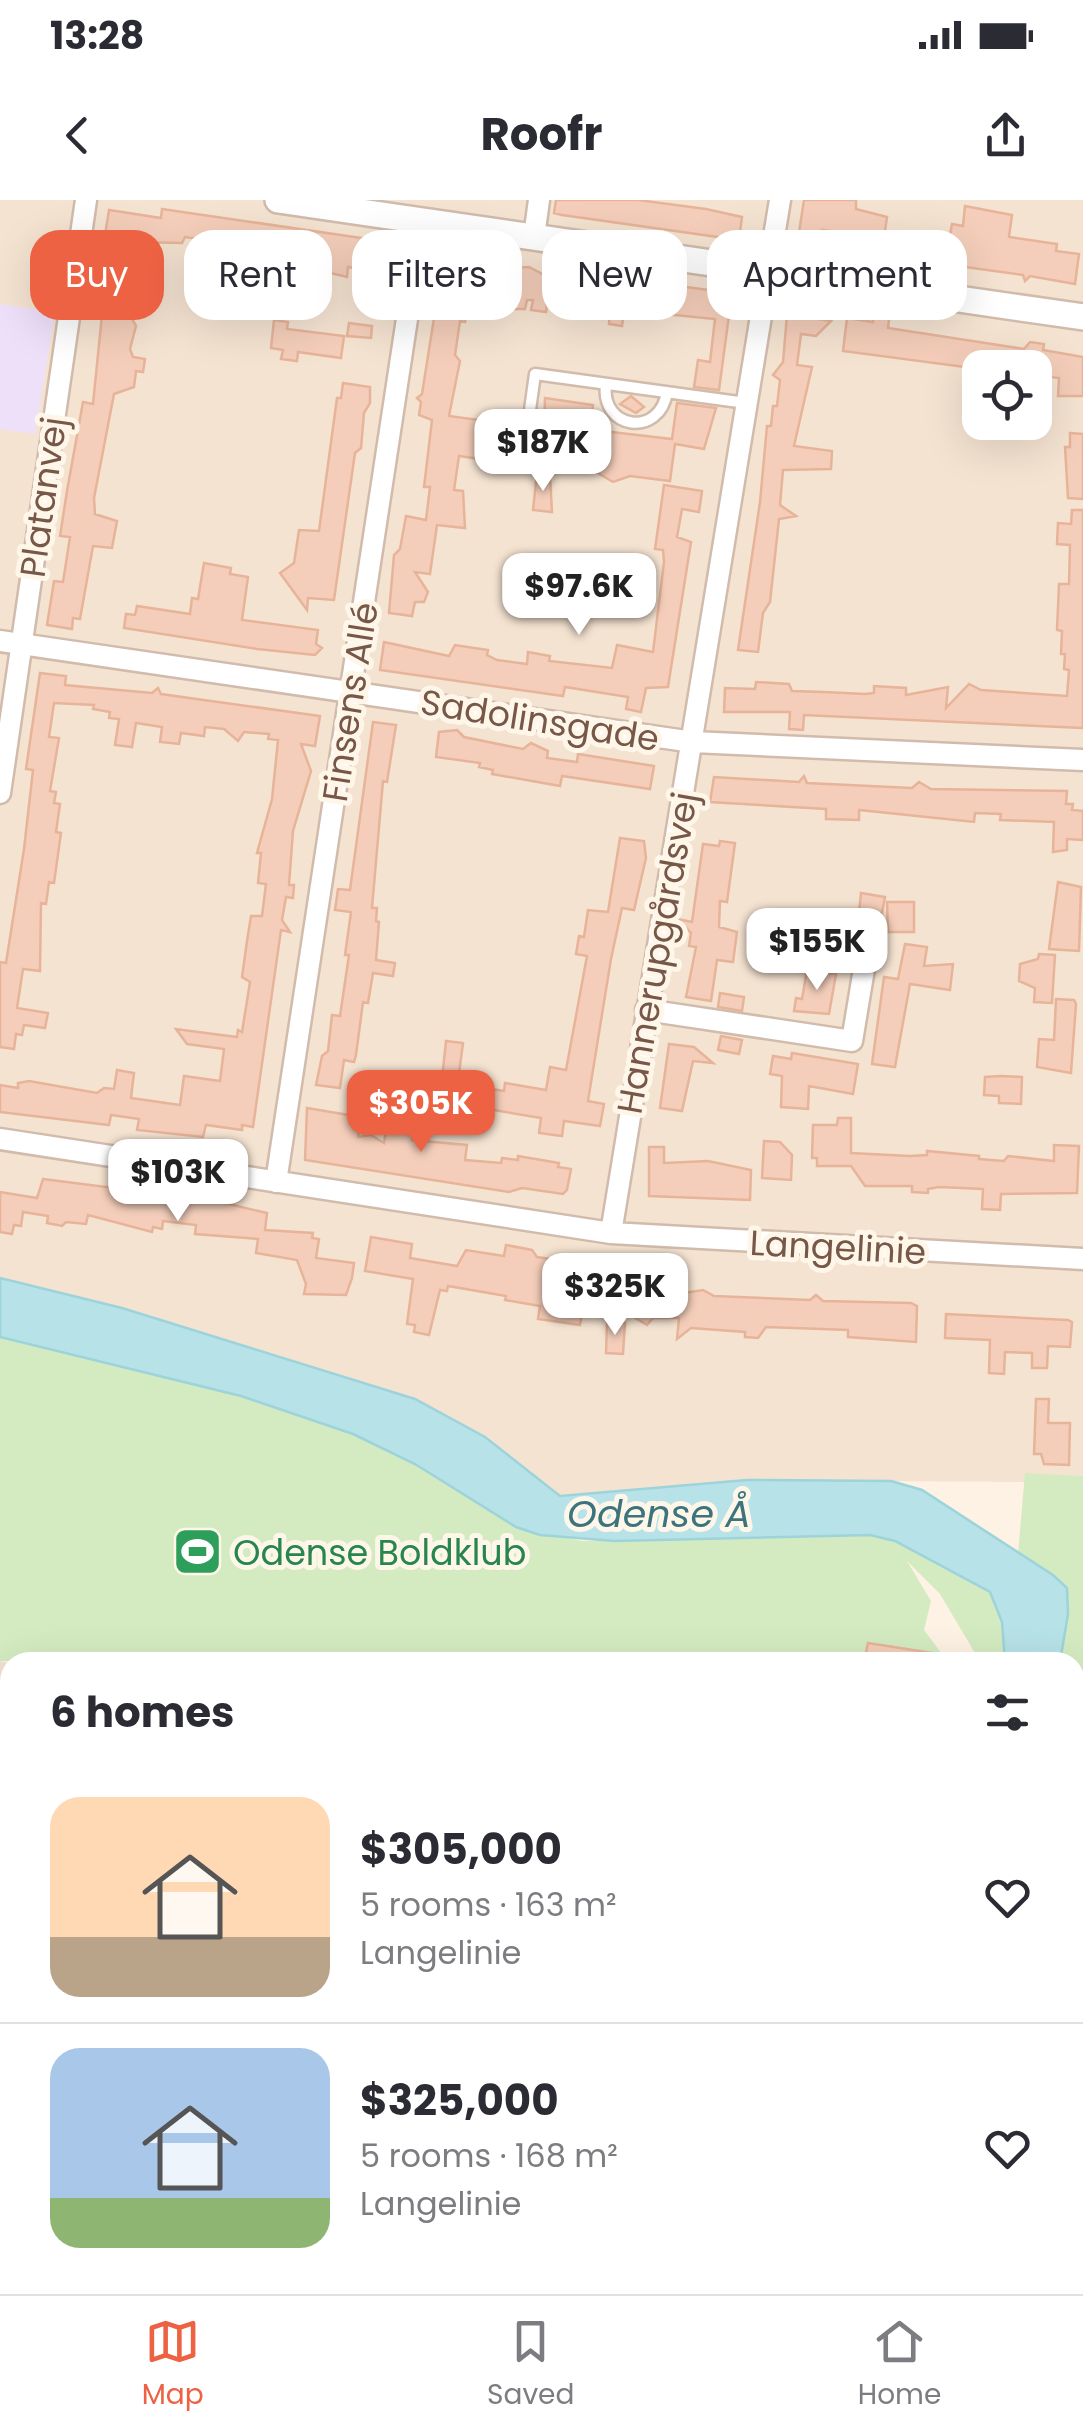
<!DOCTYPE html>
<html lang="en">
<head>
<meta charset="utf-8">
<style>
  :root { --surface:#fff; --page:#f7f7f7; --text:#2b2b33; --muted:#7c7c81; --line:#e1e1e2; --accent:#ec6243 }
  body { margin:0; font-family:Poppins,sans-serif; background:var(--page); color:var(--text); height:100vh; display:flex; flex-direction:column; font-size:38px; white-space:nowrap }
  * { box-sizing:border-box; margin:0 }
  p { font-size:32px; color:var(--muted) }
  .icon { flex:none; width:55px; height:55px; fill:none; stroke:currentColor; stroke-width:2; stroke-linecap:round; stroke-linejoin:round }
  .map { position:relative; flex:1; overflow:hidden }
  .side { position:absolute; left:0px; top:1452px; width:1085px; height:642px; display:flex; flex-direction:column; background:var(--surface); border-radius:30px 30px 0 0; box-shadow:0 10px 40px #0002 }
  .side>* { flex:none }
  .top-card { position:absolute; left:30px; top:30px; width:1025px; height:90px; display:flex; gap:20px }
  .tools { position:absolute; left:962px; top:150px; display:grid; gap:20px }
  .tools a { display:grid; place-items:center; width:90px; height:90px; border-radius:20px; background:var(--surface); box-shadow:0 10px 40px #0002; font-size:50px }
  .price { position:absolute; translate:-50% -85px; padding:0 22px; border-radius:20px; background:#fff; color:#222; font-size:32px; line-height:65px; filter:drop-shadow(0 2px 5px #0008) }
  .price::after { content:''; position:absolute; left:50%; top:60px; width:30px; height:22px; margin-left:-15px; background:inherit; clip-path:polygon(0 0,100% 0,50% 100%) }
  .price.current { background:var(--accent); color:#fff }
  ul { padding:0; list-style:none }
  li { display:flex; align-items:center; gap:30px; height:250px; padding:0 50px }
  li+li { border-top:2px solid var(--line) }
  li span { display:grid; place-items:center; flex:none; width:280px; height:200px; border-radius:30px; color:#555 }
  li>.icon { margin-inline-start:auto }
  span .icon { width:120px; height:120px; fill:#fffc; stroke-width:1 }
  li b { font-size:42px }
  h2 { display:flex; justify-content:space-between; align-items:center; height:120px; padding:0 50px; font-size:42px }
  .chip { padding:0 35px; border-radius:30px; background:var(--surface); box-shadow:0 10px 40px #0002; font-size:35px; line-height:90px }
  .chip.current { background:var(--accent); color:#fff }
  .status { display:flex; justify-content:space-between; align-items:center; height:70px; padding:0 50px; background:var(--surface); direction:ltr }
  .status svg { height:28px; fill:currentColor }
  header { display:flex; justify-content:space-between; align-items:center; height:130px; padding:0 50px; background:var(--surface); font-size:45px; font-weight:700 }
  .tabs { display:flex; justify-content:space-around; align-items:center; height:140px; border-top:2px solid var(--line); background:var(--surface); font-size:28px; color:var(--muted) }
  .tabs a { display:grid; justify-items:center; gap:5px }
  .tabs .current { color:var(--accent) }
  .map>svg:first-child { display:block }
  .residential { fill:#f5e3d1; fill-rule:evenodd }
  .education { fill:#efe0f9 }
  .medical { fill:#fbd6dc }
  .green { fill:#d4ebc1 }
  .water { fill:#b7e2e8; stroke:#9dd3da; stroke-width:2.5 }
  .building { fill:#f4ceba; stroke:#e7b499; stroke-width:2.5 }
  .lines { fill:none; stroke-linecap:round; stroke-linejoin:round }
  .service-casing { stroke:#d1bbac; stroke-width:15 }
  .minor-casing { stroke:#d1bbac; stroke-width:25 }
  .tertiary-casing { stroke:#d1bbac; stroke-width:30 }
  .service { stroke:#fff; stroke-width:10 }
  .minor { stroke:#fff; stroke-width:20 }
  .tertiary { stroke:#fff; stroke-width:25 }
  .labels { text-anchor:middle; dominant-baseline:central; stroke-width:10; stroke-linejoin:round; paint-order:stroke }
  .street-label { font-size:35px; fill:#765748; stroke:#fff6ea }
  .leisure-label { font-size:35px; fill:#27864d; stroke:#fff6ea; text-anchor:start }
  .water-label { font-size:38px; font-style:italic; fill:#3b747c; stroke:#fff6ea }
</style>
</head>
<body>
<div class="status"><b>13:28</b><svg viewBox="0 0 49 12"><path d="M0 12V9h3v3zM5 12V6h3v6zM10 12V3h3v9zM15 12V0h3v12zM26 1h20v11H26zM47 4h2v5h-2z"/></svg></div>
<header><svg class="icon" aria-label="back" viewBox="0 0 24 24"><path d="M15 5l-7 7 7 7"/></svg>Roofr<svg class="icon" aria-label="share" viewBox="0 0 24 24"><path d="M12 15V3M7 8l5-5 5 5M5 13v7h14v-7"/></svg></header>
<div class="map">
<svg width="1083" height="2094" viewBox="0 0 1083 2094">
  <rect width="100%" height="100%" fill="#fdf2e3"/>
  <path class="residential" d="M0 0H1083V1292L1023 1282 747 1280 560 1296 485 1237 415 1199 122 1108 0 1078ZM980 168H1035V222H980Z
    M0 1461 10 1464V1618L0 1614Z
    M1075 1708 1083 1709V1989L1075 1987Z"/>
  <path class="education" d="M0 104 55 112 35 234 0 229Z
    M1075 1734 1083 1735V1864L1075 1863Z
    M96 2085H397L393 2094H102Z"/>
  <path class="medical" d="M1075 2050 1083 2051V2094H801L804 2085H1075Z"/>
  <path class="green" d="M0 1137 241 1196 354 1234 415 1264 516 1327 582 1341 871 1335 894 1340 990 1392 1002 1422 1006 1461 975 1453 940 1394 907 1361 931 1401 924 1430 948 1462 0 1461Z
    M1025 1273 1083 1276V1631L1075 1628V1516L1082 1504 1081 1481 1075 1477V1462H1060L1066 1433 1053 1375 1018 1354Z
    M0 1976 10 1987V2085H87L93 2094H0Z
    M552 2085H584L608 2094H548Z"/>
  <path class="water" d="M0 1078 122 1108 415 1199 485 1237 560 1296 747 1280 891 1281 922 1290 1053 1375 1067 1388 1068 1414 1060 1462H1005L1002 1422 990 1392 895 1341 870 1335 615 1341 540 1335 516 1327 415 1264 353 1234 241 1196 0 1137Z
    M1075 1645 1083 1647V1696H1075Z"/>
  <path class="building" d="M556 0H638L706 9 742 17 739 40 562 15 554 13Z
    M804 0H856V9L887 17 885 31 949 40 952 24 963 26 965 6 1012 15 1009 37 1057 44 1056 51 1079 54 1075 84 1030 76 1025 81 1023 75 863 53 851 49 850 34 822 30 818 48 805 46 798 39Z
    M162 9 396 43 397 61 382 66 381 72 348 67 347 77 288 63H276L271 69 250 66 230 60 233 44 185 37 182 43 133 42 127 51 103 48 109 10 161 18Z
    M467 51 472 61 468 88 505 95 514 68 529 67 548 77 549 70 621 83 622 79 637 80 641 76 661 107 663 84 732 93 719 190 694 187 698 160 710 162 715 119 644 112V116L624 113 622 126 609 124 610 107 547 104 546 112 531 110 533 100H527L525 109H467L465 122 460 121 455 155 460 161 449 216 479 220 477 234 497 237 493 261 459 256 454 290 463 291 465 328 437 325 430 374 415 372 428 392 424 402H415L412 416 389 413 394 355 400 349 406 316 426 320 430 287H424L432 220 419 215 421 202 417 198 422 194 443 61 447 62 448 55 460 56Z
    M110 98 133 101 131 117 136 126 130 149 133 157 145 159 143 172 136 171 134 187 114 194 94 298 95 314 117 321 112 348 93 346 80 419 73 418 72 429 47 425 54 381 63 382 70 337 60 336 67 291 83 202 93 204 102 115H107Z
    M800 101 804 110 819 112 818 119 831 121 816 136 801 134 797 165 812 167 794 246 832 251 831 269 783 270 780 305 796 316 779 319 770 402 763 413 758 452 738 450 760 302 767 226H771L773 206H777L780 180 773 175 783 162 787 115Z
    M875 108 890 111 888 128 1024 149 1030 142 1044 144 1043 150 1083 157V196H1058L1059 178 1035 175V168L980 169 843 151 847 118 873 122Z
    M274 120 288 122 287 129 344 136 341 158 298 152 297 161 281 159 283 150 271 148Z
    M349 123 372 126 371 138 347 136Z
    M343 183 370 187V203L364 213 361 248 355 253 334 400 308 398 307 410 280 373 294 363 299 330 319 331 337 198H341Z
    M631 196 644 207 636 213 620 204Z
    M545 198 593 205 588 234 603 231 672 239 677 203 716 208 704 249 675 244 670 281 630 276 613 282 591 269 543 262Z
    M1070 233 1083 234V299L1068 298 1065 247H1070Z
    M537 273 550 275 552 312 533 310Z
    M664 285 702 291 699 312 682 309 677 337 691 342 668 487 646 488 641 512 626 509 628 497 565 487 563 496 380 470 384 442 449 456 455 445 488 450 487 455 497 460 527 464 528 452 550 456 549 461 612 468 617 445 653 452 664 362 663 350 655 349Z
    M1072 310H1083V528L804 515 803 530 789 529 790 512H724L725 488 755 489 756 482 789 484 792 491 824 492 865 494 874 493V486L906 488V495L948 487 946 508 969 484 981 490 1067 496 1069 470 1064 469 1065 454H1061L1062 431 1057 430 1059 384H1069L1070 345 1057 344 1058 323 1071 324Z
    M204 363 231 368 230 374 248 377 242 420 318 430 316 444 322 448 315 455 257 449 124 428 126 414 135 415 137 406 190 414 192 398 198 399Z
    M569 388 587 390 585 411 545 405 547 392 568 395Z
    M40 473 66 476 65 485 152 493 158 488 161 494 320 516 315 546 301 544 311 571 293 631 289 685H294L293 698 286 697 282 720 290 732 281 730 253 927 242 925V930L206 925 203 937 137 930 139 919 111 915 109 925 0 912V885L18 888V883L29 881 97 893 104 888 114 889 117 870 134 873 131 898 180 905 184 876 220 881 224 849 187 844 176 829 237 837 238 830 242 832 250 782 242 777 247 741 251 716H262L266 684 258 683 261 653H257L272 599 278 540 268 539 269 534 244 532 238 541 224 529 205 527 204 536 181 533 179 544 160 542 162 527 136 523 132 547 115 545 119 519 109 518 110 512 93 509 94 505 54 503 49 537 59 538 50 591 56 592 54 603 60 604 56 632 61 633 54 683 49 682 46 704 41 703 40 771 23 769 17 808 48 813 45 828 24 825 22 835 16 834 14 849 0 847V762L6 763 24 649 33 570 26 569Z
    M373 522 396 525 387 582 383 581 372 708H377L376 721 379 722 376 760 395 763 393 776 373 773 368 803 363 802 356 855 354 862 344 860 340 888 316 885 322 856 328 851 332 815 340 816 349 755H345L351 712 335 710 338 689 350 690Z
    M457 530 464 537 523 549 531 543 548 551 547 558 577 562 578 554 654 566 650 589 562 576 560 586 492 574 493 570 479 567 480 563 436 557 439 532Z
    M804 576 807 583 912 588 919 582 931 589 1067 591 1066 604H1073L1072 610 1083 611V640L1067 639V650L1053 652 1054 622 1000 620 1001 614 975 613 974 622 859 610V620L826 619V609L710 602 714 577 799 582Z
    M620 638 644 641 646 658 634 710 622 708 611 759 588 901 604 904 600 926 564 921 562 936 539 933 541 918 482 908 485 888 504 891 505 883 546 890 550 867 566 870 587 756 576 754 579 736 584 737 588 710 608 712Z
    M720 641 735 643 727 702 720 701 719 727 737 732 733 762 717 760 711 801 686 797 696 747 689 746 691 733 678 719 692 722 703 644 719 646Z
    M1058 682 1081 687 1079 751 1049 749Z
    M861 693 885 697 882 713 859 712Z
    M887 702H914V732H888Z
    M905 744 927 747 924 766 953 764 950 790 910 784 895 867 872 864 884 777 898 779Z
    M1039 754 1055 755 1052 803 1034 802 1035 788 1019 781 1020 764 1038 759Z
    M807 770 836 774 829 814 794 811 796 798 802 799Z
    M720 793 744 797 742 811 718 807Z
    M1056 799 1074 800 1076 804 1071 873 1037 867 1039 839 1054 840Z
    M721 836 742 840 739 854 718 850Z
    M446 841 463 843 458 881 442 879Z
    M669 844 694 847 713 863 693 861 682 911 660 908Z
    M792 853 858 864 853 894 809 886 808 909 781 907 782 876 770 874 773 856 791 859Z
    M1000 876 1022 877 1021 904 999 903V896L984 895 985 877Z
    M390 904 415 908 412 940 467 945 465 960 501 963 502 958 518 960V956L559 963 558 967 571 969 567 990 563 994 522 988 509 992 305 960 307 908 361 917 358 937 371 935 384 943Z
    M838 918H851V953L910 956 927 955V951L979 956V959L1004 961 1008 956 1054 961V945L1079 946 1077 993 1001 994 1000 1010 982 1009 983 989 939 987 928 989V993L912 992V986H865L851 966H817V958H812L813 925H837Z
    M764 941 780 942 792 955 791 980 762 978Z
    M649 947H664V963L708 961 751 970 750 1000 649 996Z
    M43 979 216 1001 267 1013 265 1030 313 1033 312 1038 319 1039 316 1058 354 1063 352 1078 346 1095 304 1094 306 1084 297 1060 256 1053 258 1039 195 1034 196 1025 163 1021 162 1029 153 1027 152 1032 88 1015 86 1024 66 1022 62 1026 47 1023 48 1016 23 1012 21 1026 14 1025 12 1034 0 1032V992L37 998Z
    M371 1037 412 1044 410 1058 457 1066 466 1050 504 1056 506 1045 532 1050 537 1057 578 1063 575 1101 584 1102 580 1125 538 1119 540 1106 505 1100 506 1096 448 1086 447 1091 440 1090 429 1135 414 1132 415 1125 407 1124 413 1079 365 1071Z
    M647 1089 658 1092 657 1103 683 1104V1093L703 1090 714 1096 810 1100 816 1095 823 1101 911 1103 917 1106 916 1142 848 1137V1130L766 1127 758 1138 745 1137V1132L691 1128 677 1139 679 1118H653L647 1125 622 1110 623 1090Z
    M946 1114 1068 1120 1072 1122 1070 1147 1048 1146 1047 1168H1032V1153L1005 1152 1004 1174 989 1173 990 1140 945 1138Z
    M607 1122 625 1123 623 1154 606 1153Z
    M1036 1199H1049L1048 1223H1070L1069 1265 1044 1264 1041 1254H1034Z
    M868 1443 945 1455 944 1462H864Z"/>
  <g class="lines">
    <defs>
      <path id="service" d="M606 184C600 230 660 238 667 192
        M523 260 535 174 746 203
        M0 1815 10 1787
        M412 2094 416 2085"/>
      <path id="minor" d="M534 37 539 0
        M0 441 693 542 1083 560
        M0 593 86 0
        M646 810 852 841 866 757
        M0 939 611 1033 1083 1059
        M276 982 422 20
        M611 1033 780 0"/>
      <path id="tertiary" d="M278 0 1083 117
        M0 1625 10 1628
        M0 1655 10 1658
        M1075 2003 1083 2005
        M1075 2030 1083 2031
        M823 2094 826 2085
        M853 2094 855 2085"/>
    </defs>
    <use href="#service" class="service-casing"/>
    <use href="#minor" class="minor-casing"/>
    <use href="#tertiary" class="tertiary-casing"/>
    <use href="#service" class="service"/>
    <use href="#minor" class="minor"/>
    <use href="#tertiary" class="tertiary"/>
  </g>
  <defs>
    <symbol id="stadium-square" viewBox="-11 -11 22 22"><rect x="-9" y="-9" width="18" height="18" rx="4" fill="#2e9e5b" stroke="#fff6ea"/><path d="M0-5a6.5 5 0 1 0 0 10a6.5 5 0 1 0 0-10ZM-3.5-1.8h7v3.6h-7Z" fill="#fff"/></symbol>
  </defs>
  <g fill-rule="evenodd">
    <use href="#stadium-square" x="170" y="1324" width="55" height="55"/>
  </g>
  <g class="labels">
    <g class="street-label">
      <text transform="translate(43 297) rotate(-82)">Platanvej</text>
      <text transform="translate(350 502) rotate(-81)">Finsens Allé</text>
      <text transform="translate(540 520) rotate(9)">Sadolinsgade</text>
      <text transform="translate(657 753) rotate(-80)">Hannerupgårdsvej</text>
      <text transform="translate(838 1047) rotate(3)">Langelinie</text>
    </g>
    <g class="leisure-label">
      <text x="233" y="1352">Odense Boldklub</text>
    </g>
    <g class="water-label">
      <text x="659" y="1313">Odense Å</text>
    </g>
  </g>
</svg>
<div class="tools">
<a><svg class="icon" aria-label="locate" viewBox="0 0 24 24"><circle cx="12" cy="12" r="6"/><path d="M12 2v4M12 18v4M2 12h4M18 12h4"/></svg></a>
</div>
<b class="price" style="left:543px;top:294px">$187K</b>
<b class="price" style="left:579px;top:438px">$97.6K</b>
<b class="price" style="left:817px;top:793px">$155K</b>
<b class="price current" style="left:421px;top:955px">$305K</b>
<b class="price" style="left:178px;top:1024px">$103K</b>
<b class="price" style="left:615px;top:1138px">$325K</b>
<div class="top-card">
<a class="chip current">Buy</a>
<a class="chip">Rent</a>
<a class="chip">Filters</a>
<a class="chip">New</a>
<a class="chip">Apartment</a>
</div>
<section class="side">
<h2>6 homes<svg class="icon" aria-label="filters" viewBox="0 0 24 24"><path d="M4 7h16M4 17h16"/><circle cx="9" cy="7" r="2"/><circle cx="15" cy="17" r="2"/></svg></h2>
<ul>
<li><span style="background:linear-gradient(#ffd9b3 70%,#b9a48a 0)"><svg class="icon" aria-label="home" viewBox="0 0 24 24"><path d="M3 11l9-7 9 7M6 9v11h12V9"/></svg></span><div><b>$305,000</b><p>5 rooms · 163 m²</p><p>Langelinie</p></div><svg class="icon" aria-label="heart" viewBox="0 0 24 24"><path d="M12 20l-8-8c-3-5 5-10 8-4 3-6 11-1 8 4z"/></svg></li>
<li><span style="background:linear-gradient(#a9c7e8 75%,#8fb573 0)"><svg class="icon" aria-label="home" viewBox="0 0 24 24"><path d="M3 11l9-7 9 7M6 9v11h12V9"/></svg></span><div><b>$325,000</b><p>5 rooms · 168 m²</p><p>Langelinie</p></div><svg class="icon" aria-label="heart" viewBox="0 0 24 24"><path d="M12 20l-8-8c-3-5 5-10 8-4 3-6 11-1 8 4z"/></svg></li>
</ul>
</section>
</div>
<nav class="tabs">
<a class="current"><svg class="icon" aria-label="map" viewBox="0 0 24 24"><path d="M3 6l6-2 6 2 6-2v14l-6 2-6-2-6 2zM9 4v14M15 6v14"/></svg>Map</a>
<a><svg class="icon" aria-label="saved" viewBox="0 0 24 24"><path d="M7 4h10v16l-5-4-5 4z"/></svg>Saved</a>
<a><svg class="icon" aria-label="home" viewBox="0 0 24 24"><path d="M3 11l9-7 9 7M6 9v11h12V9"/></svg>Home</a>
</nav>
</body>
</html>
